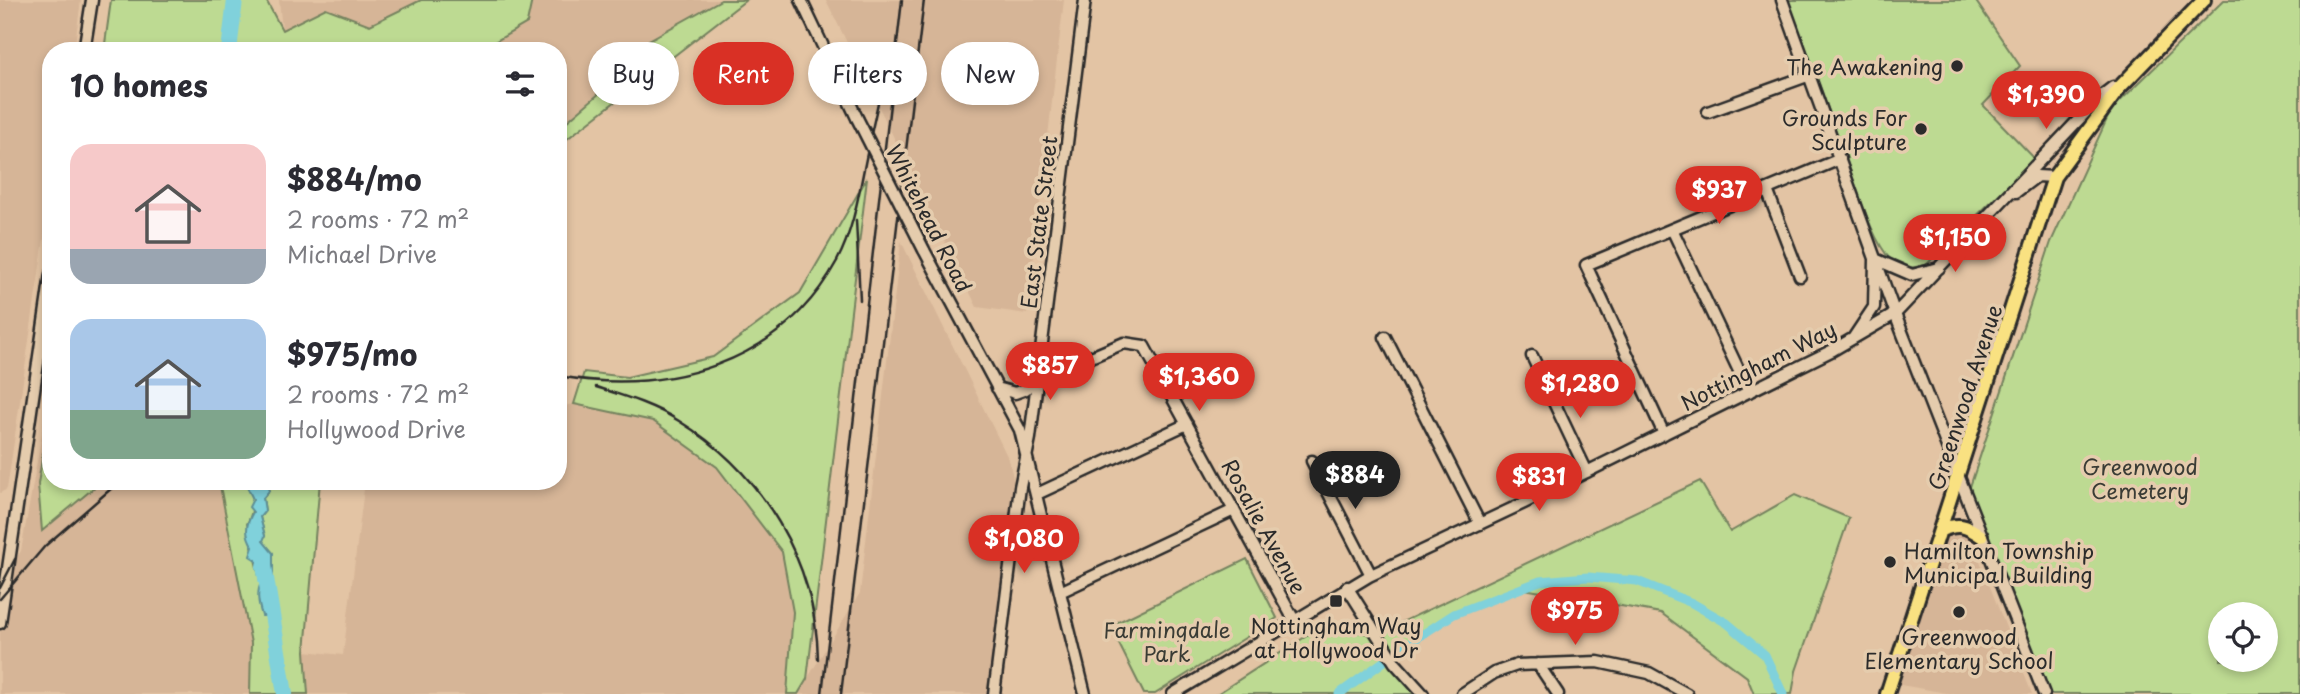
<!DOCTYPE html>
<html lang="en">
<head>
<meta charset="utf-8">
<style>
  :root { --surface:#fff; --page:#f2f2f3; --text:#2b2b33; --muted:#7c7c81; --accent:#d93025 }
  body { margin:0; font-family:"Playpen Sans",sans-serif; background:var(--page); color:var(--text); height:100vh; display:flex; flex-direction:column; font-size:26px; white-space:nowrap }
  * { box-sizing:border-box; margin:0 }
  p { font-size:23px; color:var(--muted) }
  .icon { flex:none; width:38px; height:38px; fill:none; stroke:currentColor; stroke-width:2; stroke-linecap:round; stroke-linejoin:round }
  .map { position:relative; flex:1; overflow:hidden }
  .sheet { position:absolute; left:42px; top:42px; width:525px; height:448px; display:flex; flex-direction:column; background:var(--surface); border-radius:28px; box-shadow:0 4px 10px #0003 }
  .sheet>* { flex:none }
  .top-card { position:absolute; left:588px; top:42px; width:665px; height:63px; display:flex; gap:14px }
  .controls { position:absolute; left:2208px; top:602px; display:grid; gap:14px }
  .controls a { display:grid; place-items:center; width:70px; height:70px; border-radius:50%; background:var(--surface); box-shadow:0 4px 10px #0003; font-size:35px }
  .price { position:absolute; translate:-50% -60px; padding:0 16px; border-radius:24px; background:var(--accent); color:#fff; font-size:23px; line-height:46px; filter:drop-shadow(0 2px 4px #0008) }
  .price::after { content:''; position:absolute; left:50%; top:42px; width:21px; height:16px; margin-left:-10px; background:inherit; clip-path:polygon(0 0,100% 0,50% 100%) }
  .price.active { background:#222; color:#fff }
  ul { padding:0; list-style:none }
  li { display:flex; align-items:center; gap:21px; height:175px; padding:0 28px }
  li span { display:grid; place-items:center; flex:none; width:196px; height:140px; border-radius:21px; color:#555 }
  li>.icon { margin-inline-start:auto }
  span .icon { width:84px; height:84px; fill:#fffc; stroke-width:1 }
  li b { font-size:30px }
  h2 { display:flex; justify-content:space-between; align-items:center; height:84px; padding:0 28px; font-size:30px }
  .pill { padding:0 24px; border-radius:32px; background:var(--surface); box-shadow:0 4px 10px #0003; font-size:24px; line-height:63px }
  .pill.active { background:var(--accent); color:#fff }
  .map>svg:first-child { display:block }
  .built { fill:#d6b597 }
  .green { fill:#bdda92; stroke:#74825e; stroke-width:2; fill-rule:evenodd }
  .water { fill:#80d1db; stroke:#5e8f95; stroke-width:2 }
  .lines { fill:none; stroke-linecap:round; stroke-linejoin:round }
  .canal { stroke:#80d1db; stroke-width:9 }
  .river { stroke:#80d1db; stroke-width:16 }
  .minor-casing { stroke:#2b2b2b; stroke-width:15 }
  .major-casing { stroke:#2b2b2b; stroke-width:18 }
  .minor { stroke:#e5ccad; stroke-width:10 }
  .major { stroke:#f9e181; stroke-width:12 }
  .rail { stroke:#2b2b2b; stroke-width:2.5 }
  .minor-bridge-casing { stroke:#2b2b2b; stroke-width:15; stroke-linecap:butt }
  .minor-bridge { stroke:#e5ccad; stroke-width:10 }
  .poi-dot { fill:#2b2b2b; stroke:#e5ccad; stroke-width:2.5 }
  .labels { text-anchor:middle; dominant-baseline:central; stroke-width:7; stroke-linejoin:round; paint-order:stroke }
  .poi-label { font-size:21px; fill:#2b2b2b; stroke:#e5ccad; text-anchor:end }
  .street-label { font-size:21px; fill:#2b2b2b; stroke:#e5ccad }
  .park-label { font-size:21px; fill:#3a3c35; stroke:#e5ccad }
</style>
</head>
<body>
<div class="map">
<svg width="2300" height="694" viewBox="0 0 2300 694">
  <rect width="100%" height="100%" fill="#e3c4a4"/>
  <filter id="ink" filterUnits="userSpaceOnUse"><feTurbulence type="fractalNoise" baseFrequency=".0143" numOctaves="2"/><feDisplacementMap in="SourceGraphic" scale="14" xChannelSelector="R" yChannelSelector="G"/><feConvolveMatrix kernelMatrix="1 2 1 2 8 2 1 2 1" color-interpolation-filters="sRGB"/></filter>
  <g filter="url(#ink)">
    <path class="built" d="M0 0H81L74 51H51V192L7 489 0 493Z
      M279 0H421L370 25 326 8 282 30Z
      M532 0H721L595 70 601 93 558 129V51H479L527 23Z
      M826 0H1064L1027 314 977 307 909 169 910 157 902 154Z
      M901 241 1009 460 1018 500 993 694H798L860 593Z
      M574 404 653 421 717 467 782 552 793 612 787 694H308L305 651 343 655 365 481H558V407Z
      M46 411 51 412V481H219L251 644 250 694H0V585L21 551Z
      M1951 529 1968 532 1971 538 2032 694H1952L1895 684 1944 540Z"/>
    <path class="green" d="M111 0H266L282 30 326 8 370 25 421 0H532L527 23 479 51H104Z
      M721 0H746L558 146V129L600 93 595 70Z
      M1788 0H1975L2020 66 1983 105 2035 159 1926 265C1914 268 1901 270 1891 260 1872 240 1859 193 1849 167 1829 111 1809 56 1788 0Z
      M2224 0H2300V694H2039L1965 502 2051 242 2111 110ZM2221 614H2266V660H2221Z
      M867 178 807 679 798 694H787L793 612 782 552 717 467 653 421 574 404 584 372 627 377 713 357 800 293Z
      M51 402V481H102L42 531 38 484Z
      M219 481H244C256 495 255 508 247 524L268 616 266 593 273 579V553L262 541 265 536 260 517 265 511 263 498 269 491 266 481H320L305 651 308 694H250L251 643Z
      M1700 481 1730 532 1795 495 1849 518 1796 671 1792 694H1754L1747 677 1661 613 1524 589 1445 617 1391 659 1422 694H1217L1322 626 1375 635Z
      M1247 559 1277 618 1155 694H1144L1110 626Z"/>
    <path class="water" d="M244 481H266L269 491 263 498 265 511 260 517 265 536 263 541 273 553V579L266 593 269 616H262C258 603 256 592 262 580L256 560 250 556 253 547C245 534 245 526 253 512L249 507 253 499Z"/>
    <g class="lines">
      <path class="canal" d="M1394 653 1454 614 1540 581 1588 577 1637 581 1692 603 1727 623 1765 655 1783 694
        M1339 694 1383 662"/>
      <path class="river" d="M229 51 235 0
        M264 566 285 694"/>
      <defs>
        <path id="minor" d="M801 0 857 118
          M1782 0 1895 314 2044 694
          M84 51 92 0
          M1708 112 1810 75
          M1767 190 1800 276
          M2016 192 2037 176 2054 177
          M1672 229 1749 392
          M924 250 1020 430 1085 694
          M1385 337 1480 524
          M1854 337 1874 307 1875 259 1912 275 1939 268
          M1532 356 1587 472
          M1037 380 1124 343 1144 346 1294 620
          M997 388 1015 393 1026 389 1036 372
          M1664 434 1586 265 1840 159
          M1312 461 1371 575
          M1037 494 1187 424
          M1347 587 1395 663 1423 694
          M1060 592 1234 510
          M0 623 51 274
          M1538 664 1558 694
          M994 694 1020 487 1030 438 1085 0
          M1173 694 1369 576 1524 503 1833 350 1895 314 2100 97 2113 87H2120
          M1462 694 1494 673 1517 665 1598 662 1649 673 1687 694"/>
        <path id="major" d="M1941 530C1958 523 1966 525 1981 536
          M1887 694 2054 177 2120 87 2204 0"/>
      </defs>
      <use href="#minor" class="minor-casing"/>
      <use href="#major" class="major-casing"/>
      <use href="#minor" class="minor"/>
      <use href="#major" class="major"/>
      <path class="rail" d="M856 220 860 300
        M558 376C668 395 780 365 837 261 855 227 860 186 868 149 873 122 881 94 885 66
        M596 387C624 396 654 405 679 421 762 472 816 561 818 659
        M0 588 15 559
        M0 599 45 546 120 481
        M822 694 902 0
        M841 694 924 0"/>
      <defs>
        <path id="minor-bridge" d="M857 118 924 250"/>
      </defs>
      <use href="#minor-bridge" class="minor-bridge-casing"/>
      <use href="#minor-bridge" class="minor-bridge"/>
    </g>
  </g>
  <g class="poi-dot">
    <circle cx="1957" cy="66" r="7"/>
    <circle cx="1921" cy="129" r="7"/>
    <circle cx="1890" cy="562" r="7"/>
    <rect x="1329" y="594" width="14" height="14" rx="3.5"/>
    <circle cx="1959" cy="612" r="7"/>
  </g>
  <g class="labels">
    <g class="poi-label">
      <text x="1943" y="66">The Awakening</text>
      <text x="1907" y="117">Grounds For<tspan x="1907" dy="24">Sculpture</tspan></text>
      <text x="1904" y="550" text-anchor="start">Hamilton Township<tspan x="1904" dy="24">Municipal Building</tspan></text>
      <text x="1336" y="625" text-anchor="middle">Nottingham Way<tspan x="1336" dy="24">at Hollywood Dr</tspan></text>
      <text x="1959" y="636" text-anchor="middle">Greenwood<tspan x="1959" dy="24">Elementary School</tspan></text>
    </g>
    <g class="street-label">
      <text transform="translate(930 218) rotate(63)">Whitehead Road</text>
      <text transform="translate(1038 222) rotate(-83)">East State Street</text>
      <text transform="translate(1758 365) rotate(-27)">Nottingham Way</text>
      <text transform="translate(1964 397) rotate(-72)">Greenwood Avenue</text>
      <text transform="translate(1265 526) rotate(61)">Rosalie Avenue</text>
    </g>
    <g class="park-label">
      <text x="2140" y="466">Greenwood<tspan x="2140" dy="24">Cemetery</tspan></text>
      <text x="1167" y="629">Farmingdale<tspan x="1167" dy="24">Park</tspan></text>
    </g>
  </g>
</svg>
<div class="controls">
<a><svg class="icon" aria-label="locate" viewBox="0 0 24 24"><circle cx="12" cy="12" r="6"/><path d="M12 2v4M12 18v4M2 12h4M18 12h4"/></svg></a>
</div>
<b class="price" style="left:2046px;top:131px">$1,390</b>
<b class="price" style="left:1719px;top:226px">$937</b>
<b class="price" style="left:1955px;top:274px">$1,150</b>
<b class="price" style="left:1050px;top:402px">$857</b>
<b class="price" style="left:1199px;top:413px">$1,360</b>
<b class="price" style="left:1580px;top:420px">$1,280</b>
<b class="price active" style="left:1355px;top:511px">$884</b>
<b class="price" style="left:1539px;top:513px">$831</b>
<b class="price" style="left:1024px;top:575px">$1,080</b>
<b class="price" style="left:1575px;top:647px">$975</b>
<div class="top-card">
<a class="pill">Buy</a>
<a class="pill active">Rent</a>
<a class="pill">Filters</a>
<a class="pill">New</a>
</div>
<section class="sheet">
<h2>10 homes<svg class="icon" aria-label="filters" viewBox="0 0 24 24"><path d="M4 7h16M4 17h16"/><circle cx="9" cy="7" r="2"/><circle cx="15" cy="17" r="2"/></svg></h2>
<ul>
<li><span style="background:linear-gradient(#f6c9c9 75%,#9aa5b1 0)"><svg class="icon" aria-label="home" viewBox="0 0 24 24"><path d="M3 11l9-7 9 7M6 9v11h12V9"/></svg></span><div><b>$884/mo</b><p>2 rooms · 72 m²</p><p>Michael Drive</p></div></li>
<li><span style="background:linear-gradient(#a9c7e8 65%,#7fa58c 0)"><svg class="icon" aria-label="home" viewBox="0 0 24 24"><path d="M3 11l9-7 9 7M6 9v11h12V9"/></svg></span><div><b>$975/mo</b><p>2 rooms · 72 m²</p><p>Hollywood Drive</p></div></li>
</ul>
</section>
</div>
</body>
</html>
